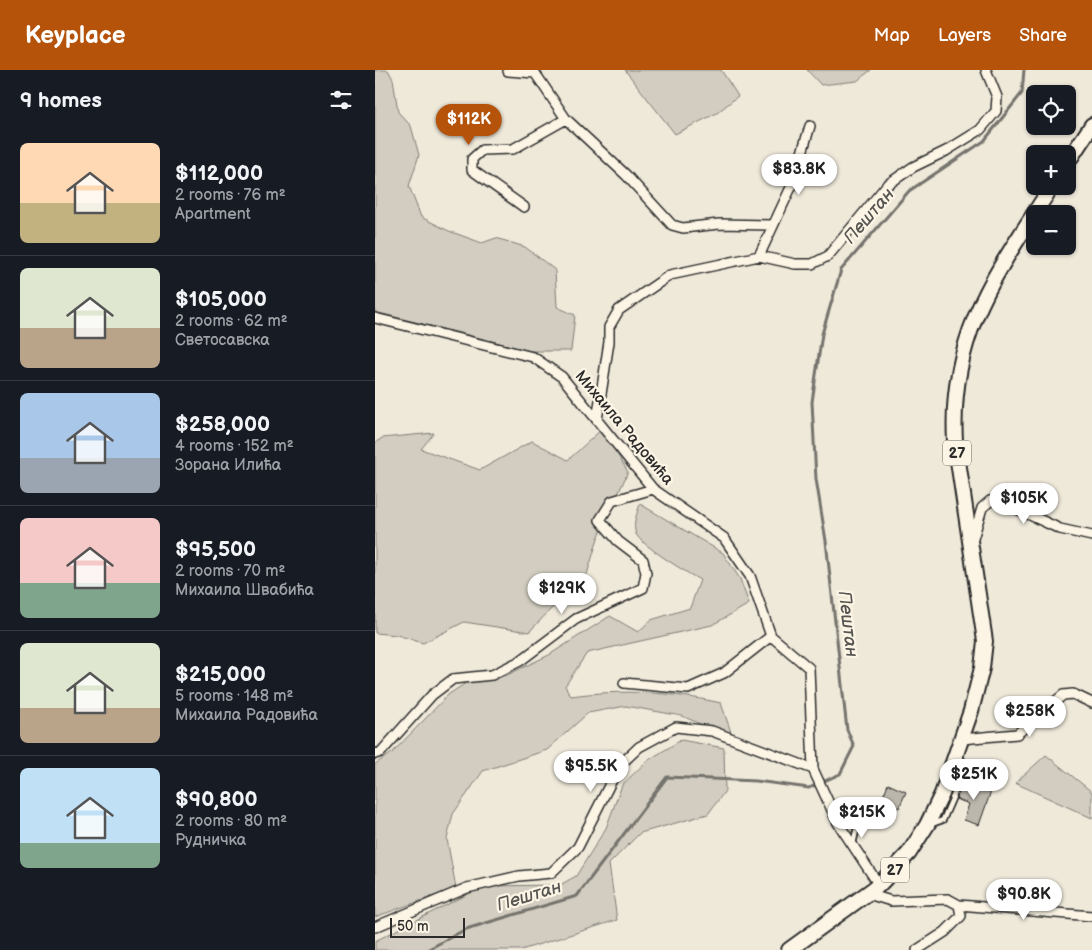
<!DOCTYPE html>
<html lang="en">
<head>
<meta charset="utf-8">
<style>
  :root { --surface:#171b24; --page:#20242c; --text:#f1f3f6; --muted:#9ea1a6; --line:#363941; --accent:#b45309 }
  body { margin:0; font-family:"Balsamiq Sans",sans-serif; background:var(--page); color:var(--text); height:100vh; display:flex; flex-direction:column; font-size:19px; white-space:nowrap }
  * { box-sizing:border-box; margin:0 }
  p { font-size:16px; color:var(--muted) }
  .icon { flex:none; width:28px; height:28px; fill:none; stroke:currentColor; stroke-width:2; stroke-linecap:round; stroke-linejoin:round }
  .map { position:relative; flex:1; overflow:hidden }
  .sheet { display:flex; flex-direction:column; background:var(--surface); width:375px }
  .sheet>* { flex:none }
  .buttons { position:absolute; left:651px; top:15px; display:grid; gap:10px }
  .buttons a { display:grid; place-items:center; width:50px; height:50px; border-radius:8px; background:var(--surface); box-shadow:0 1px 4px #0004; font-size:25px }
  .scale { position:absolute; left:15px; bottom:12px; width:75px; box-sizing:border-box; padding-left:5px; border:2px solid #2b2b2b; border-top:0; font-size:14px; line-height:18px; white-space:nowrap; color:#2b2b2b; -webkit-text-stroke:4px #fcf5e5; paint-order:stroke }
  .price { position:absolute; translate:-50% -42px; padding:0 11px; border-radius:18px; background:#fff; color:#222; font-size:16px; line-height:32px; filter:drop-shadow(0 1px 2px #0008) }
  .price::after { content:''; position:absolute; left:50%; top:30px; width:15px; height:11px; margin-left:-8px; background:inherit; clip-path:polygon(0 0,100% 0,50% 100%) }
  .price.active { background:var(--accent); color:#fff }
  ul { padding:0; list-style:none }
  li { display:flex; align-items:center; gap:15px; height:125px; padding:0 20px }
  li+li { border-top:1px solid var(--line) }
  li span { display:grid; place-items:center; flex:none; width:140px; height:100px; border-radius:8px; color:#555 }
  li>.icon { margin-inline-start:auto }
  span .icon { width:60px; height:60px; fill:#fffc; stroke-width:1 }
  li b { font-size:21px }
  h2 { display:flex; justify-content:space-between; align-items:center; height:60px; padding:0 20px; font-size:21px }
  header { display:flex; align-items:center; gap:30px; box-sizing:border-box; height:70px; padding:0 25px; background:var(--accent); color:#fff }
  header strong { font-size:24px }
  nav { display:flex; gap:28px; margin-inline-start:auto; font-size:18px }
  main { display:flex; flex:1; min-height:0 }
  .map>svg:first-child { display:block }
  .green { fill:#d2cdc0; stroke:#7e7c76 }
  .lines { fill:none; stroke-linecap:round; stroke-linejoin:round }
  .stream { stroke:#75736d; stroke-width:3 }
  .building { fill:#bcb7ac; stroke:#2b2b2b }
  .lane-casing { stroke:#2b2b2b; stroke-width:8 }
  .street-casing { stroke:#2b2b2b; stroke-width:12 }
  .primary-casing { stroke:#2b2b2b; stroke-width:18 }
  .lane { stroke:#fcf5e5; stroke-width:4.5 }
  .street { stroke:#fcf5e5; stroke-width:9 }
  .primary { stroke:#fcf5e5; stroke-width:14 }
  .labels { text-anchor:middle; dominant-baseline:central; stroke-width:4.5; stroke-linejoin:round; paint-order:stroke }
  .shield { fill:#fcf5e5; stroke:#6a6863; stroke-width:1 }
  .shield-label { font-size:15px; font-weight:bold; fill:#2b2b2b }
  .street-label { font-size:16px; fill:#2b2b2b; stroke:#fcf5e5 }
  .water-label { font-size:18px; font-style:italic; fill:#565552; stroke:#fcf5e5 }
</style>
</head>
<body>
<header>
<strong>Keyplace</strong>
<nav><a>Map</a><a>Layers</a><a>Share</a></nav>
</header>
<main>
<section class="sheet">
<h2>9 homes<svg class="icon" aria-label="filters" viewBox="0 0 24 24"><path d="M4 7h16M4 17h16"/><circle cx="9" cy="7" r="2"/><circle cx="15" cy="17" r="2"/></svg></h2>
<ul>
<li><span style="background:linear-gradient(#ffd9b3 60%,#c2b280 0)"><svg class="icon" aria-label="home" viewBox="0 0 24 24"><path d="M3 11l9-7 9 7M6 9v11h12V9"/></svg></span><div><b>$112,000</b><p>2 rooms · 76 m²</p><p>Apartment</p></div></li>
<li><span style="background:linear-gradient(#dfe7d0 60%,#b9a48a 0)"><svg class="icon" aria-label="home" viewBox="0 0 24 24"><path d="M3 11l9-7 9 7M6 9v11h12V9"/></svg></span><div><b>$105,000</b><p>2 rooms · 62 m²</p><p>Светосавска</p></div></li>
<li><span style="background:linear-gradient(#a9c7e8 65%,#9aa5b1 0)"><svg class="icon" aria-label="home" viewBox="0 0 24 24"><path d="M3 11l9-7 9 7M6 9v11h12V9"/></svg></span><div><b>$258,000</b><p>4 rooms · 152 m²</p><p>Зорана Илића</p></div></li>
<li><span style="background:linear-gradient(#f6c9c9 65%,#7fa58c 0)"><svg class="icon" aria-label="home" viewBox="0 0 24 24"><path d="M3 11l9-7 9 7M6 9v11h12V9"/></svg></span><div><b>$95,500</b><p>2 rooms · 70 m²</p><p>Михаила Швабића</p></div></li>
<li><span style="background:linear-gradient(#dfe7d0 65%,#b9a48a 0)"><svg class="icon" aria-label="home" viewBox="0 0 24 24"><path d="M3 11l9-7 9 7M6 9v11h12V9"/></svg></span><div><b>$215,000</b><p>5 rooms · 148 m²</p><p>Михаила Радовића</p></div></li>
<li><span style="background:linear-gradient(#bfe0f5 75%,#7fa58c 0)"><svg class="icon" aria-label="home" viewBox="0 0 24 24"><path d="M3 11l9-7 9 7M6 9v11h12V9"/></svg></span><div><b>$90,800</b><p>2 rooms · 80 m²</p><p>Рудничка</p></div></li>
</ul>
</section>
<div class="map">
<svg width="717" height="880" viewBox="0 0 717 880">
  <rect width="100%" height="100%" fill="#efe9da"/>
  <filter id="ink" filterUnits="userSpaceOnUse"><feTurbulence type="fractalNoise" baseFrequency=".02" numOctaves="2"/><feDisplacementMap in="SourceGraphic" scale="10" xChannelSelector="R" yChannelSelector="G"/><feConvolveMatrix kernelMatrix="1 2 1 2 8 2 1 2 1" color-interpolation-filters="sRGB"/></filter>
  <g filter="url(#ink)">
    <path class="green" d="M0 0H13L18 9 23 42 36 56 44 85 34 116 46 147 74 161 107 173 121 168 150 177 180 200 182 237 200 245 196 281H155L0 242Z
      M250 0H346L363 26 342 43 300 64Z
      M432 0H496L482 11 446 15Z
      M227 359 253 402 223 468 210 511 191 529 179 536 154 562 89 552 48 573 22 565 0 563V373L7 368 59 363 46 379 105 400 157 371 193 390Z
      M265 434 348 483 365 509 374 534 337 555 212 583 190 616 196 626C247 619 297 622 346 633L358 668 307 646 251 636 213 643 172 680 108 701 78 744 72 769 81 818 0 847V694L17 683 74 624 94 611 132 605 174 585 235 546 263 562 276 550 315 538 325 510C312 503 266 475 261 464 257 454 262 444 265 434Z
      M306 670 349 678 350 721 333 744 265 763 234 794 242 850 146 880H0V871L109 816 185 815 201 806 231 758 247 715 272 691Z
      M671 685 717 722V748L640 713Z"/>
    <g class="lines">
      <path class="stream" d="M52 880 91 859 202 826 292 707 381 711 434 718 465 704 479 676 472 660 451 471 441 409 437 332 447 264 466 200 534 121 609 71 647 23 649 0"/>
    </g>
    <path class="building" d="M589 711 616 721 604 755 589 750 594 734 581 729Z
      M513 714 531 722 524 738 506 731Z"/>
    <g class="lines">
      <defs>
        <path id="lane" d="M554 755 568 750 590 699V694L584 686
          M478 774 487 736 495 733 507 737"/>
        <path id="street" d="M158 0 191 49 251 105 297 155 308 158 344 154 398 155
          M133 1 160 3
          M149 137 97 100V89L107 80 138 79 191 49
          M384 186 418 113 435 56
          M0 248 158 287 187 307 278 419 349 468 375 506 396 566 434 598 438 699 463 753 504 815
          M222 350 234 272V257L244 240 295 205 384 186 420 194H437L453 186 512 115 538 97 571 81 605 60 621 41 622 27 611 0
          M597 472 607 438 615 431H625L685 459 717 466
          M249 613 313 619 349 603 396 566
          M587 669 642 664 688 625 698 624 717 633
          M0 684 6 682 57 625 78 609 117 605 145 591 201 549 268 518 271 503 268 490 243 471 225 450 237 431 278 419
          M493 824 516 831 573 829 584 835 586 846 570 862 542 880
          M584 835 717 846
          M0 857 92 818 144 806 176 803 203 777 244 696 264 677 301 657 337 661 438 699"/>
        <path id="primary" d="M692 93 717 55
          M414 880 504 815 534 783 552 755 567 724 596 641 607 598 610 571 580 371C574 263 622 202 677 116"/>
      </defs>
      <use href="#lane" class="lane-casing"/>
      <use href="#street" class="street-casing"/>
      <use href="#primary" class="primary-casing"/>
      <use href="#lane" class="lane"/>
      <use href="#street" class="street"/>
      <use href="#primary" class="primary"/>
    </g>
  </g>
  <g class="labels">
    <g class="shield">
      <rect x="568" y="370.5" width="28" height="25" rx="4"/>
      <rect x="506" y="787.5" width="28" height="25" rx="4"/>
    </g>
    <g class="shield-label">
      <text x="582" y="383">27</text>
      <text x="520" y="800">27</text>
    </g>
    <g class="street-label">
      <text transform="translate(249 358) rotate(50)">Михаила Радовића</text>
    </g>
    <g class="water-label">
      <text transform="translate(494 146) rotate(-49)">Пештан</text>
      <text transform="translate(473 554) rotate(83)">Пештан</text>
      <text transform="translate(154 826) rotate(-17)">Пештан</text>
    </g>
  </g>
</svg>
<div class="buttons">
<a><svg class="icon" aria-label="locate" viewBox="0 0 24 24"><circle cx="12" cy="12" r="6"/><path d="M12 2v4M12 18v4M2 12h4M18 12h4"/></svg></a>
<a>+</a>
<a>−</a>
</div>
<div class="scale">50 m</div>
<b class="price active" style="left:94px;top:76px">$112K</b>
<b class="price" style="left:424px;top:126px">$83.8K</b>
<b class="price" style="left:649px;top:455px">$105K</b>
<b class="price" style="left:187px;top:545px">$129K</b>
<b class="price" style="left:655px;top:668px">$258K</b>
<b class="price" style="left:216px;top:723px">$95.5K</b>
<b class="price" style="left:599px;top:731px">$251K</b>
<b class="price" style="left:487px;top:769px">$215K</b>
<b class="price" style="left:649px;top:851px">$90.8K</b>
</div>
</main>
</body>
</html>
